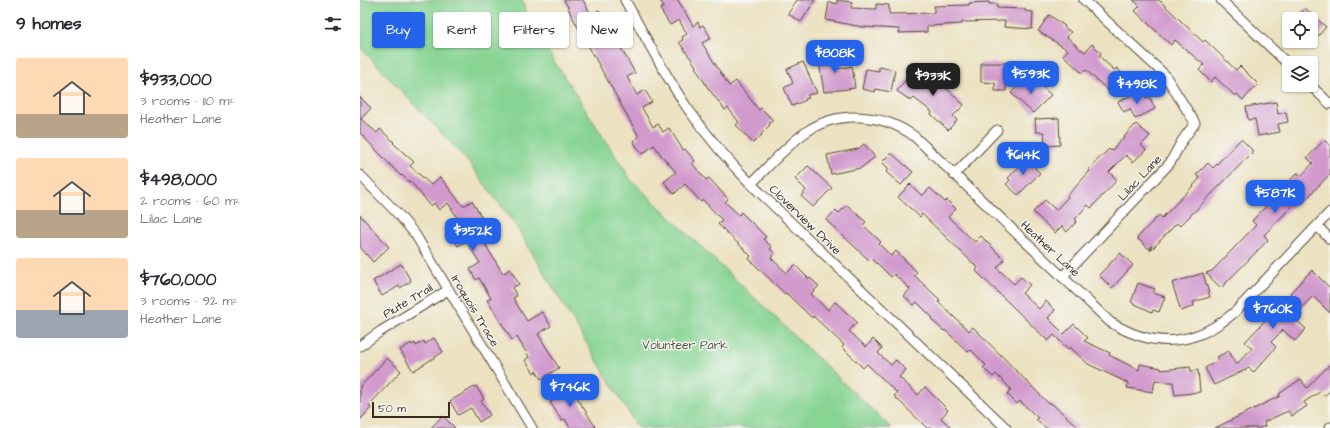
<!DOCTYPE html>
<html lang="en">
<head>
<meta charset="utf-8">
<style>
  :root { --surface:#fff; --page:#f7f7f7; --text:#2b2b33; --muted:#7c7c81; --accent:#2563eb }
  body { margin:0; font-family:"Architects Daughter",sans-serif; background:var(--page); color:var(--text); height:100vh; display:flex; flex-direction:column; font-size:15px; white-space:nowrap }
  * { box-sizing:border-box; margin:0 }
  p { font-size:13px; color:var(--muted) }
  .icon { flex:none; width:22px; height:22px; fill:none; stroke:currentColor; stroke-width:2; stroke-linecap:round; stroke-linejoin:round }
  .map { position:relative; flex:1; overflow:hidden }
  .details { display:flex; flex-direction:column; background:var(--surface); width:360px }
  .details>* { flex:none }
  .top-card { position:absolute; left:12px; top:12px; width:380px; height:36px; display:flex; gap:8px }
  .tools { position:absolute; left:922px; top:12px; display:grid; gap:8px }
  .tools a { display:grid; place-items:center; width:36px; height:36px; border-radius:4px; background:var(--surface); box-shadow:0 1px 3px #0004; font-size:20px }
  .scale { position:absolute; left:12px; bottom:10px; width:78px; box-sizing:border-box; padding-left:4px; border:2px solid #3b2a1e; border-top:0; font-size:11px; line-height:14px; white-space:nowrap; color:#3b2a1e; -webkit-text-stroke:3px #f6f6f2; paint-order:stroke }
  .price { position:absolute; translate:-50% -34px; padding:0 9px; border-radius:8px; background:var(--accent); color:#fff; font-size:13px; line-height:26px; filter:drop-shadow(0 1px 2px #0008) }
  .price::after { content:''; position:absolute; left:50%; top:24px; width:12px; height:9px; margin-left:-6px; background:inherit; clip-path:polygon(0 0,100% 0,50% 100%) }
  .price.active { background:#222; color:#fff }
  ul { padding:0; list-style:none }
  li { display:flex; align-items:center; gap:12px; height:100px; padding:0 16px }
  li span { display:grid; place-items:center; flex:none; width:112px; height:80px; border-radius:4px; color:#555 }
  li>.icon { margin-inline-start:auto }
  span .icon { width:48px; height:48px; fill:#fffc; stroke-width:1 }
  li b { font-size:17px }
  h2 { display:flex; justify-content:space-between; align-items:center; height:48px; padding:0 16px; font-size:17px }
  .tag { padding:0 14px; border-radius:4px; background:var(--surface); box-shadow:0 1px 3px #0004; font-size:14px; line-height:36px }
  .tag.active { background:var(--accent); color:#fff }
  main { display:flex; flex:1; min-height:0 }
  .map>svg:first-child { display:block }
  .green { fill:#87d493; stroke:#617f58 }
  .building { fill:#d19acd }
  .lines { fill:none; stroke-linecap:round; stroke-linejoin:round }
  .minor-casing { stroke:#564636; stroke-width:11 }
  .minor { stroke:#fff; stroke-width:9 }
  .labels { text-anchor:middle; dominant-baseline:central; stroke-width:3; stroke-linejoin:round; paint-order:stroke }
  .street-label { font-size:12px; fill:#3b2a1e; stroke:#f6f6f2 }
  .park-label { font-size:12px; fill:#4e543b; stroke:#f6f6f2 }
</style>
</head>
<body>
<main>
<section class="details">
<h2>9 homes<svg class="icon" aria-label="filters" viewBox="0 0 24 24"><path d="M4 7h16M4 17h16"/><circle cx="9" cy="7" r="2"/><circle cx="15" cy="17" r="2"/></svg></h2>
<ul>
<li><span style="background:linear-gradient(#ffd9b3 70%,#b9a48a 0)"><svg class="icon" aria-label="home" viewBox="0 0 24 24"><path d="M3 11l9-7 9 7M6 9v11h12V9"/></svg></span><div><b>$933,000</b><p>3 rooms · 110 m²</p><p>Heather Lane</p></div></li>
<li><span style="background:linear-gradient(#ffd9b3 65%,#b9a48a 0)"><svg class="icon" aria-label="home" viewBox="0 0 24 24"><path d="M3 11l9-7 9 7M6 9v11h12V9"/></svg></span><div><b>$498,000</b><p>2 rooms · 60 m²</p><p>Lilac Lane</p></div></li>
<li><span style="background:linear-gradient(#ffd9b3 65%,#9aa5b1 0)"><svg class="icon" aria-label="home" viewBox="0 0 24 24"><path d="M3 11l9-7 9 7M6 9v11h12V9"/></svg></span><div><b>$760,000</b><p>3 rooms · 92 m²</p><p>Heather Lane</p></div></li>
</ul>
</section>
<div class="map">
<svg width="970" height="428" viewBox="0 0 970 428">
  <rect width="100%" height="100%" fill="#f6f6f2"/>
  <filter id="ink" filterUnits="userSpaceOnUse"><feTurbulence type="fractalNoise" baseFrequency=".025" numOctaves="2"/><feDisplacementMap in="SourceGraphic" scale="8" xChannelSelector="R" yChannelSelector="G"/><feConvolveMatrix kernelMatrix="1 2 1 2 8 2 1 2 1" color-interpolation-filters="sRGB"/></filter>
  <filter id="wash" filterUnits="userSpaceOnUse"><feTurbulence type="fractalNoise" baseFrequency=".012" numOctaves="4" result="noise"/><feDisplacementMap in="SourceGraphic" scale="16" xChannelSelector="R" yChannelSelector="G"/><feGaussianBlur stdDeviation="0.9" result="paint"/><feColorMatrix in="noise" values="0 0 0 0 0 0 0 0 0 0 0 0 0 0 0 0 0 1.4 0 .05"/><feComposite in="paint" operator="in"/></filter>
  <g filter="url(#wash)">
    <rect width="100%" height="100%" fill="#ece2c1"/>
    <path class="green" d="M0 0H162L169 22 271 180 531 428H278L154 223 105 158 0 47Z"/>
    <g id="blocks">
      <path class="building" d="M204 0H223L231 15 239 10 245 22 238 26 250 47 258 43 275 73 267 77 277 95 285 90 292 102 282 108 293 127 298 124 303 132 309 128 323 150 325 149 335 161 332 163 346 180 349 178 368 199 365 202 379 215 381 212 406 237 403 239 412 247 410 249 415 253 411 258 427 273 435 265 449 279 450 278 459 286 451 294 468 310 475 302 497 322 489 331 506 347 513 339 522 348 518 353 531 365 536 360 546 370 539 377 558 395 565 387 588 410 581 418 591 428H567L534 396 537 393 507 364 503 368 482 347 484 345 453 316 452 318 426 293 425 294 389 259 391 256 358 224 362 220 343 200 341 202 325 184 314 194 304 182 316 172 301 155 294 145 282 154 273 141 279 137 209 11H210Z
        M300 0H318L333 26 338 22 340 27 343 25 351 38 342 43 369 86 376 81 399 110 401 108 413 120 409 124 410 125 401 134 402 135 393 143 376 125 379 122 368 108 365 110 348 88 335 67 336 66 319 42 323 40 322 37 327 34 319 20 310 25 300 9 304 7Z
        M437 0H455L441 22 428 14Z
        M477 0 492 2 491 8 516 9V4L529 5V14L574 13V6L609 5V3L629 2V4H637V8L665 9V11L673 12 672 29 644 27 645 21 602 22V24L567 26V32L539 33V29L503 27 466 20 469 2 477 4Z
        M773 0H799L843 42 845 40 876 70 880 66 898 84 883 100 877 94 875 96 855 77 851 82 839 70 844 65 815 40 811 45 775 11 780 6Z
        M945 8 966 27 958 36 951 29V19H936Z
        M689 15 705 26 704 27 711 32 707 37 721 50V49L725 52 732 44 741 53 739 56 754 70 757 68 767 78 752 94 726 70 722 73 703 55 708 50 678 31Z
        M476 53 478 69 492 66 495 88 464 92 458 56Z
        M443 62 457 93 447 95 449 98 445 99 446 100 432 106 424 88 433 83 427 69Z
        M621 63H647L646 91H635V83L621 82Z
        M519 67 535 70 531 92 516 89 515 92 502 89 506 69 519 71Z
        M570 69 584 79 581 83 604 105 593 116 597 120 588 130 571 114 572 112 554 98 551 101 537 91 546 79 550 82 554 77 561 82Z
        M672 77 691 95 673 113 651 93 660 84 663 87Z
        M782 90 786 98 789 96 795 109 775 119 770 109 764 112 758 102Z
        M0 97 11 108 1 119 17 133 20 129 34 142 33 143 54 162 50 166 71 185 80 177 103 206 112 201 128 228 119 234 143 274 150 269 159 284 152 288 157 296 153 298 167 321 182 312 191 326 178 334 199 368 181 379 176 371 174 373 165 360 169 357 157 337 152 340 127 300 131 298 119 278 116 280 110 269 120 263 106 241 98 246 91 235 103 227 88 203 79 210 74 203 71 206 50 181 49 182 42 175 41 176 0 133Z
        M916 102 918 114 926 112 928 122 918 124 920 132 898 136 895 119 888 120 886 107Z
        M699 118 700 145 685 146 684 132H676L675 119Z
        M776 124 790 136 781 145 786 150 773 162 766 155 749 172 757 180 731 208 728 205 715 219 717 221 707 232 702 226 695 233 673 212 685 200 696 210 708 197 707 196 730 171 728 169 749 149 751 151Z
        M881 139 892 150V153L820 226 817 223 790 251 792 245 789 249 777 238 799 215 802 218 833 186 840 178 836 175 848 163 853 168Z
        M964 140 970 145V174L945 200 942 198 936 204 935 203 904 235 908 240 861 288 846 273 852 271 896 225 892 221 937 173 941 176 953 163 947 158Z
        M504 144 515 157 501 168 471 174 467 155 498 149Z
        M531 153 553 172 541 185 526 172 529 169 522 162Z
        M669 156 678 164 675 168 680 173 658 195 646 184 650 180 648 178Z
        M448 166 472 188 453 207 441 196 446 190 435 179Z
        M550 184 562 196 570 188 585 202 587 200 596 209 588 217 615 242 621 236 630 245 644 260 637 268 654 284 661 277 670 285 662 293 679 309 686 301 695 310 688 318 704 334 714 324 728 338 724 341 750 353 749 355 779 370 780 364 801 368V370L830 367 831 371 838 370 840 392 815 395 813 382H806L795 380 793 392 767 388 768 383 728 364 710 347 708 349 694 335 688 341 616 271 618 268 589 240 562 214 560 217 538 197Z
        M487 205 506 222 503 225 521 242 519 244 531 256 536 251 557 272 554 275 580 300 578 302 609 331 613 327 689 404 691 403 719 428H686L676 419 678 418 660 401 657 404 647 394 651 389 636 374 633 377 623 368 626 365 611 350 608 352 585 330 584 331 572 320 573 318 557 302 554 305 544 296 550 289 534 274 531 277 517 263 516 264 512 259 510 261 466 220 476 210 479 213Z
        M0 215 29 247 13 262 0 247Z
        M760 253 773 265 752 288 739 275Z
        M41 264 51 281 40 288 39 286 22 296 13 281Z
        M952 270 970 288V313L953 296 933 317 946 329 935 341 923 330 911 342 916 347 894 372 889 368 854 385 845 368 859 360 857 357 869 351 876 365 892 348 885 342 914 311 917 314 933 296 930 293Z
        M843 273 850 297 833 302 834 306 821 311 812 283Z
        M778 283 795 289 793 293 805 297 799 312 793 310 792 312 771 302Z
        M74 338 83 352 53 371 40 350 51 343 52 345 55 343 56 346 64 341 65 344Z
        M27 358 41 371 9 405 11 408 0 420V387Z
        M970 364V391L964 396 960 392 944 402 947 406 932 416 928 411 904 422 905 426 900 428H855L920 396 919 394 941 379 947 388Z
        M208 382 221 404 236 428H210L205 419 202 421 190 402 194 400 190 393Z
        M116 386 124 399 121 401 130 415 119 422 111 408 98 415 90 401Z
        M81 417H84L95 428H71Z"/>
    </g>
  </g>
  <g filter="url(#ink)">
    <use href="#blocks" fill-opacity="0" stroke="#564636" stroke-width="1"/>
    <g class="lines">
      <defs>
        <path id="minor" d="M265 0C285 36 304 74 328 109 346 134 369 162 391 184L646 428
          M861 0 929 65
          M950 85 970 104
          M0 175 38 214 55 234 172 428
          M594 175 637 130
          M391 184C408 167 426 146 446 132 479 109 523 114 554 136L750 322C796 350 836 346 876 311L970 212
          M957 226 970 239
          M702 277 810 163 822 141 835 123 805 75 724 0
          M0 346 21 331 88 290
          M969 428 970 427"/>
      </defs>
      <use href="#minor" class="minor-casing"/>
      <use href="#minor" class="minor"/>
    </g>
  </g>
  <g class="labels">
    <g class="street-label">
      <text transform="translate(780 178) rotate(-47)">Lilac Lane</text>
      <text transform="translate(445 220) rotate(44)">Cloverview Drive</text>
      <text transform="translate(690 249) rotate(43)">Heather Lane</text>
      <text transform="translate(48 301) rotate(-31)">Piute Trail</text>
      <text transform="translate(115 311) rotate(59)">Iroquois Trace</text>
    </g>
    <g class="park-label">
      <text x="325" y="345">Volunteer Park</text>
    </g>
  </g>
</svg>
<div class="tools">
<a><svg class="icon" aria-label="locate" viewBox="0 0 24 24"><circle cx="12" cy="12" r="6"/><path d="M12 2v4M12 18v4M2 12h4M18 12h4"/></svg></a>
<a><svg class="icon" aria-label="layers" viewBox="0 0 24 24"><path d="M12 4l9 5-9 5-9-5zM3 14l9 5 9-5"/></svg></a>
</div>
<div class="scale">50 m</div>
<b class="price" style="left:475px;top:74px">$808K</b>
<b class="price" style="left:671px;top:95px">$593K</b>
<b class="price active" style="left:573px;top:97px">$933K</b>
<b class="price" style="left:777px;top:105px">$498K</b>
<b class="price" style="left:663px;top:176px">$614K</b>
<b class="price" style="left:915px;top:214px">$587K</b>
<b class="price" style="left:113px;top:252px">$352K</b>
<b class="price" style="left:913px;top:330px">$760K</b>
<b class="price" style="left:210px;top:408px">$746K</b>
<div class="top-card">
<a class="tag active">Buy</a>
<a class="tag">Rent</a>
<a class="tag">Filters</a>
<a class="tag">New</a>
</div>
</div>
</main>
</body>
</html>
